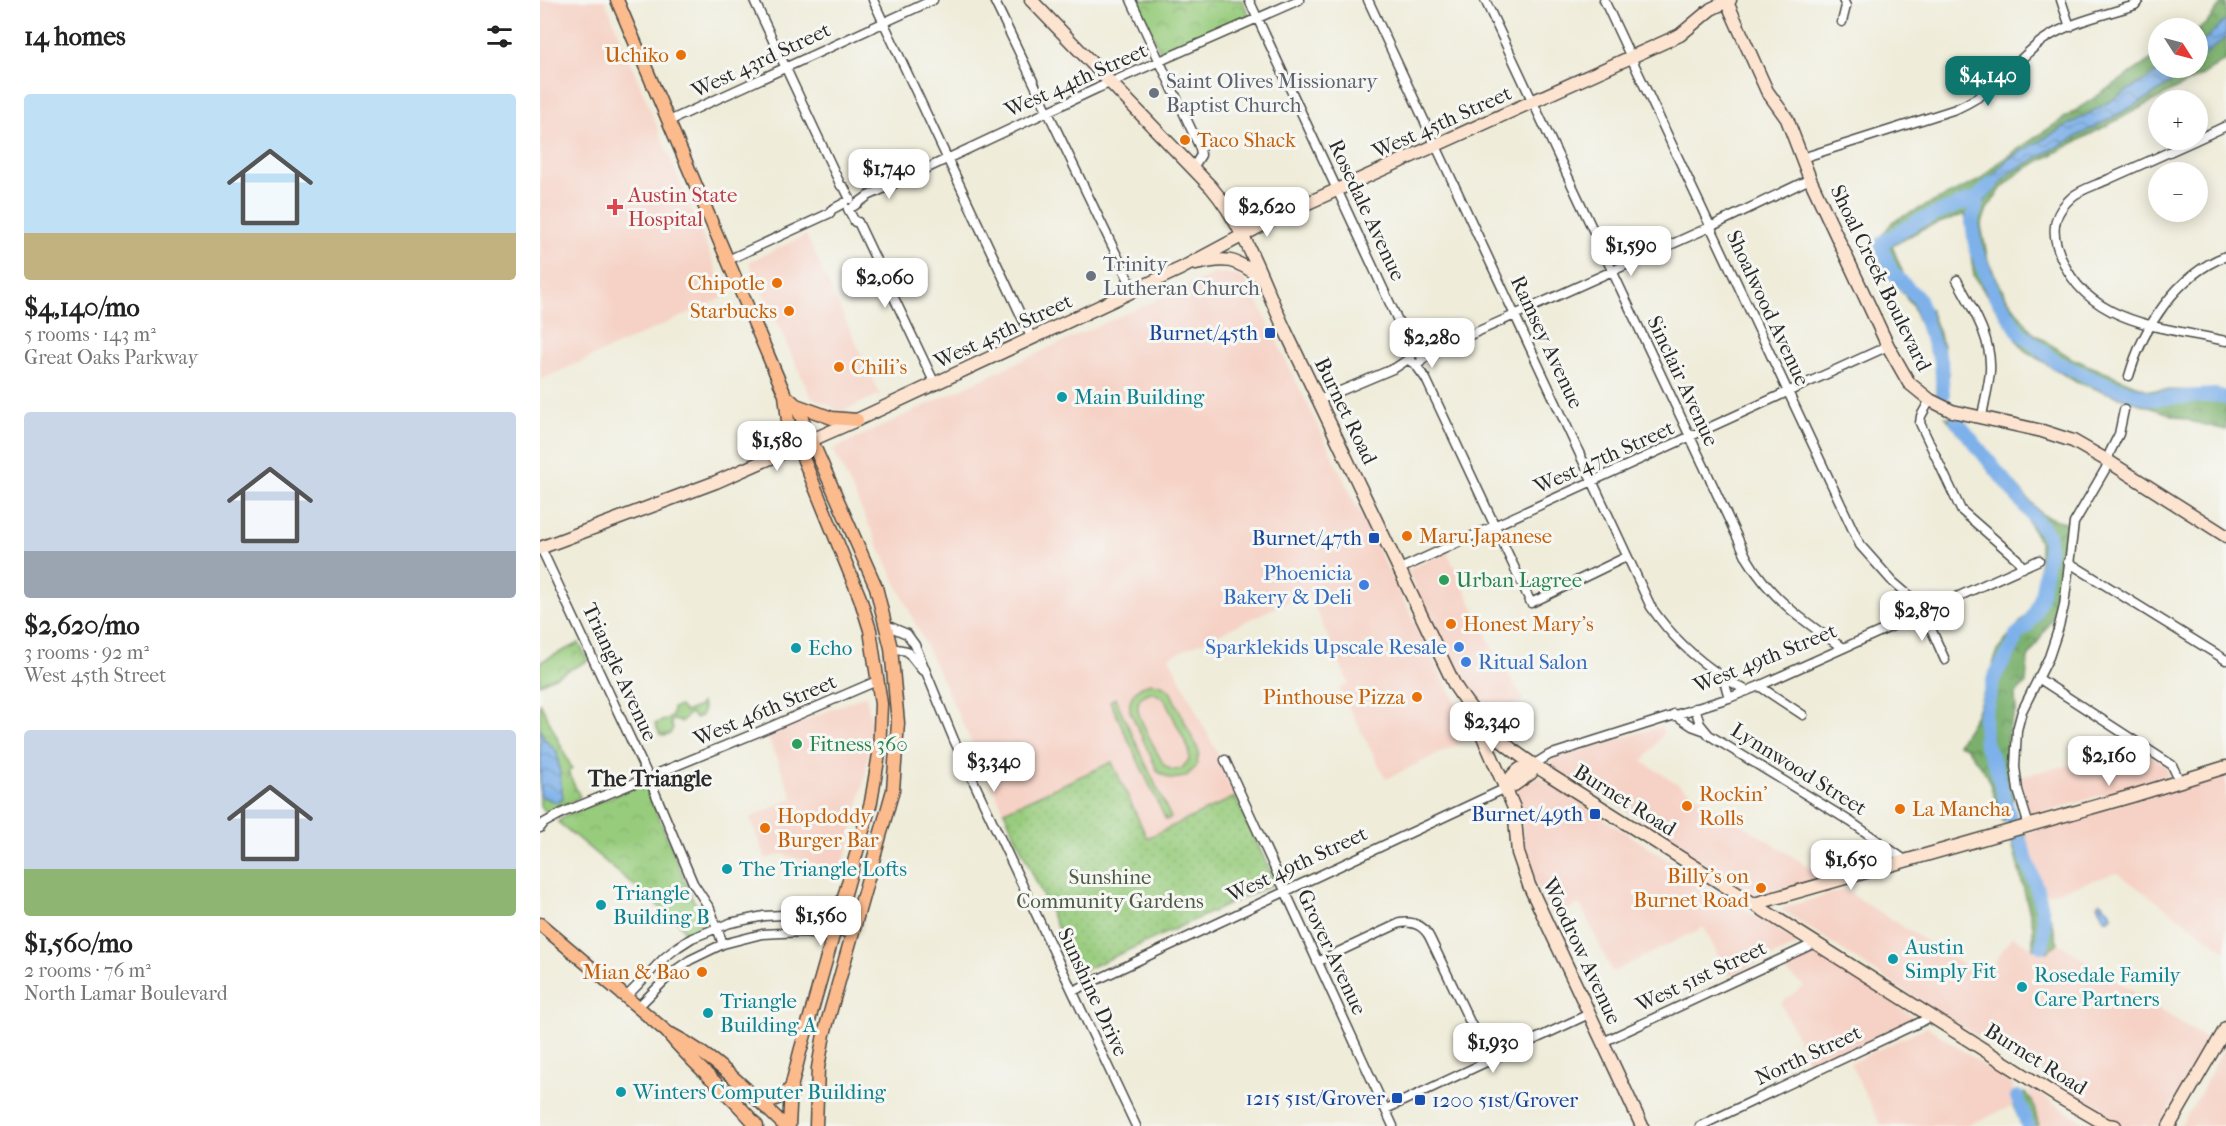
<!DOCTYPE html>
<html lang="en">
<head>
<meta charset="utf-8">
<style>
  :root { --surface:#fff; --page:#f6f6f6; --text:#222; --muted:#767676; --accent:#0f766e }
  body { margin:0; font-family:"IM FELL French Canon",serif; background:var(--page); color:var(--text); height:100vh; display:flex; flex-direction:column; font-size:22px; white-space:nowrap }
  * { box-sizing:border-box; margin:0 }
  p { font-size:20px; color:var(--muted) }
  .icon { flex:none; width:33px; height:33px; fill:none; stroke:currentColor; stroke-width:2; stroke-linecap:round; stroke-linejoin:round }
  .map { position:relative; flex:1; overflow:hidden }
  .details { display:flex; flex-direction:column; background:var(--surface); width:540px }
  .details>* { flex:none }
  .needle { width:39px; rotate:126deg }
  .tools { position:absolute; left:1608px; top:18px; display:grid; gap:12px }
  .tools a { display:grid; place-items:center; width:60px; height:60px; border-radius:50%; background:var(--surface); box-shadow:0 3px 15px #0003; font-size:30px }
  .price { position:absolute; translate:-50% -51px; padding:0 14px; border-radius:12px; background:#fff; color:#222; font-size:20px; line-height:39px; filter:drop-shadow(0 2px 3px #0008) }
  .price::after { content:''; position:absolute; left:50%; top:36px; width:18px; height:14px; margin-left:-9px; background:inherit; clip-path:polygon(0 0,100% 0,50% 100%) }
  .price.selected { background:var(--accent); color:#fff }
  ul { padding:0; list-style:none }
  li { display:grid; align-content:center; gap:12px; height:318px; padding:0 24px }
  li span { display:grid; place-items:center; height:186px; border-radius:6px; color:#555 }
  li>.icon { margin-inline-start:auto }
  span .icon { width:108px; height:108px; fill:#fffc; stroke-width:1 }
  li b { font-size:26px }
  h2 { display:flex; justify-content:space-between; align-items:center; height:72px; padding:0 24px; font-size:26px }
  main { display:flex; flex:1; min-height:0 }
  .map>svg:first-child { display:block }
  .built { fill:#f6d1c5 }
  .grass { fill:#98cc7d; stroke:#627c54; stroke-width:1.5; fill-rule:evenodd }
  .forest { fill:url(#forest-crowns); stroke:#526e4c; stroke-width:1.5 }
  .park { fill:url(#park-crowns); stroke:#627c54; stroke-width:1.5 }
  .garden { fill:url(#garden-dots); stroke:#627c54; stroke-width:1.5 }
  .water { fill:url(#water-waves); stroke:#546e8a; stroke-width:1.5 }
  .lines { fill:none; stroke-linecap:round; stroke-linejoin:round }
  .river { stroke:#7eb1ea; stroke-width:14 }
  .street-casing { stroke:#484845; stroke-width:11 }
  .secondary-casing { stroke:#484845; stroke-width:15 }
  .primary-casing { stroke:#484845; stroke-width:15 }
  .street { stroke:#fff; stroke-width:8 }
  .secondary { stroke:#fde4d1; stroke-width:12 }
  .primary { stroke:#fbbb8d; stroke-width:12 }
  .food-dot { fill:#e8710a; stroke:#f6f6f2; stroke-width:2 }
  .worship-dot { fill:#6b7280; stroke:#f6f6f2; stroke-width:2 }
  .health-dot { fill:#e0444e; stroke:#f6f6f2; stroke-width:2 }
  .transit-dot { fill:#1a4fb4; stroke:#f6f6f2; stroke-width:2 }
  .culture-dot { fill:#0f9aa8; stroke:#f6f6f2; stroke-width:2 }
  .leisure-dot { fill:#2e9e5b; stroke:#f6f6f2; stroke-width:2 }
  .shop-dot { fill:#3f7fe0; stroke:#f6f6f2; stroke-width:2 }
  .labels { text-anchor:middle; dominant-baseline:central; stroke-width:6; stroke-linejoin:round; paint-order:stroke }
  .food-label { font-size:21px; fill:#c56008; stroke:#f6f6f2; text-anchor:start }
  .street-label { font-size:21px; fill:#2b2b2b; stroke:#f6f6f2 }
  .worship-label { font-size:21px; fill:#5b616d; stroke:#f6f6f2; text-anchor:start }
  .health-label { font-size:21px; fill:#be3a42; stroke:#f6f6f2; text-anchor:start }
  .transit-label { font-size:21px; fill:#164399; stroke:#f6f6f2; text-anchor:end }
  .culture-label { font-size:21px; fill:#0d838f; stroke:#f6f6f2; text-anchor:start }
  .shop-label { font-size:21px; fill:#366cbe; stroke:#f6f6f2; text-anchor:end }
  .leisure-label { font-size:21px; fill:#27864d; stroke:#f6f6f2; text-anchor:start }
  .park-label { font-size:21px; fill:#4c5b44; stroke:#f6f6f2 }
  .neighbourhood-label { font-size:22px; font-weight:bold; fill:#2b2b2b; stroke:#f6f6f2 }
</style>
</head>
<body>
<main>
<section class="details">
<h2>14 homes<svg class="icon" aria-label="filters" viewBox="0 0 24 24"><path d="M4 7h16M4 17h16"/><circle cx="9" cy="7" r="2"/><circle cx="15" cy="17" r="2"/></svg></h2>
<ul>
<li><span style="background:linear-gradient(#bfe0f5 75%,#c2b280 0)"><svg class="icon" aria-label="home" viewBox="0 0 24 24"><path d="M3 11l9-7 9 7M6 9v11h12V9"/></svg></span><div><b>$4,140/mo</b><p>5 rooms · 143 m²</p><p>Great Oaks Parkway</p></div></li>
<li><span style="background:linear-gradient(#c9d6e8 75%,#9aa5b1 0)"><svg class="icon" aria-label="home" viewBox="0 0 24 24"><path d="M3 11l9-7 9 7M6 9v11h12V9"/></svg></span><div><b>$2,620/mo</b><p>3 rooms · 92 m²</p><p>West 45th Street</p></div></li>
<li><span style="background:linear-gradient(#c9d6e8 75%,#8fb573 0)"><svg class="icon" aria-label="home" viewBox="0 0 24 24"><path d="M3 11l9-7 9 7M6 9v11h12V9"/></svg></span><div><b>$1,560/mo</b><p>2 rooms · 76 m²</p><p>North Lamar Boulevard</p></div></li>
</ul>
</section>
<div class="map">
<svg width="1686" height="1126" viewBox="0 0 1686 1126">
  <defs>
    <pattern id="forest-crowns" width="20" height="18" patternUnits="userSpaceOnUse" patternTransform="scale(1.5)"><rect width="20" height="18" fill="#7ab06c"/><path d="M2 6a3 3 0 1 1 6 0M12 15a3 3 0 1 1 6 0" fill="none" stroke="#648f59"/></pattern>
    <pattern id="park-crowns" width="20" height="18" patternUnits="userSpaceOnUse" patternTransform="scale(1.5)"><rect width="20" height="18" fill="#98cc7d"/><path d="M2 6a3 3 0 1 1 6 0M12 15a3 3 0 1 1 6 0" fill="none" stroke="#83af6c"/></pattern>
    <pattern id="garden-dots" width="8" height="8" patternUnits="userSpaceOnUse" patternTransform="scale(1.5)"><rect width="8" height="8" fill="#98cc7d"/><path d="M2 2h.1M6 6h.1" fill="none" stroke="#83af6c" stroke-width="1.8" stroke-linecap="round"/></pattern>
    <pattern id="water-waves" width="16" height="10" patternUnits="userSpaceOnUse" patternTransform="scale(1.5)"><rect width="16" height="10" fill="#7eb1ea"/><path d="M0 5q4-4 8 0t8 0" fill="none" stroke="#6790be"/></pattern>
  </defs>
  <rect width="100%" height="100%" fill="#f6f6f2"/>
  <filter id="ink" filterUnits="userSpaceOnUse"><feTurbulence type="fractalNoise" baseFrequency=".0167" numOctaves="2"/><feDisplacementMap in="SourceGraphic" scale="12" xChannelSelector="R" yChannelSelector="G"/><feConvolveMatrix kernelMatrix="1 2 1 2 8 2 1 2 1" color-interpolation-filters="sRGB"/></filter>
  <filter id="wash" filterUnits="userSpaceOnUse"><feTurbulence type="fractalNoise" baseFrequency=".008" numOctaves="4" result="noise"/><feDisplacementMap in="SourceGraphic" scale="24" xChannelSelector="R" yChannelSelector="G"/><feGaussianBlur stdDeviation="1.35" result="paint"/><feColorMatrix in="noise" values="0 0 0 0 0 0 0 0 0 0 0 0 0 0 0 0 0 1.4 0 .05"/><feComposite in="paint" operator="in"/></filter>
  <g filter="url(#wash)">
    <rect width="100%" height="100%" fill="#efecd9"/>
    <path class="built" d="M0 0H65L187 296 0 380Z
      M266 235 340 394 301 412 271 397 209 262Z
      M685 273 703 278 711 288 842 558 933 737 846 779 799 689 809 684 768 592 629 657 675 749 695 797 607 838 572 762 464 811 293 449 474 364 673 274Z
      M907 552 960 663 984 699 949 722 937 708 920 682 867 570Z
      M326 695 332 725 325 777 302 872 242 854 226 859 210 818 253 798 227 736Z
      M1121 726 1124 732 1103 762 1285 877 1215 897 1118 834 1097 817 1013 768 1011 762 1014 758Z
      M1590 743 1626 765 1628 775 1489 817 1485 803 1481 776 1548 761 1550 768 1570 763Z
      M1686 772V951L1577 873 1505 895 1484 833Z
      M1000 777 1202 908 1259 942 1255 946 1188 976 1164 927 1072 972 1040 904 1012 917 990 871 983 838 981 809 975 789Z
      M1302 890 1308 892 1444 978 1472 936 1493 948 1515 947 1518 943 1671 1042 1618 1126H1583L1367 993 1241 909Z
      M1272 949 1376 1018 1271 1068 1241 1003 1264 986 1237 965Z
      M1387 1027 1473 1084V1106L1425 1126H1341L1310 1063Z
      M1686 1043V1126H1640L1658 1098Z
      M1488 1086 1549 1126H1499Z"/>
    <path class="grass" d="M612 683 622 685 630 691 659 752 656 767 645 777 631 779 618 772 590 711C588 696 597 685 612 683ZM615 693 625 700 649 750V760L641 769 632 770 624 765C618 754 600 722 598 710 596 698 606 692 615 693Z
      M575 698 631 818 626 820 570 701Z"/>
    <path class="forest" d="M1684 0H1686V60L1664 74 1481 171 1461 189 1447 209 1441 226 1448 261 1466 297 1493 333 1531 358 1607 390 1679 391 1686 392V430L1653 422 1536 382 1484 350 1434 276 1425 214 1382 229 1352 246 1364 276 1390 310 1402 342 1408 372V397L1396 395 1397 368 1372 304 1354 282 1336 243 1353 221 1440 180 1456 164 1618 55V68H1658V29L1667 23Z
      M1406 417 1425 422 1433 435 1501 514 1530 525 1523 559 1517 610 1488 658 1486 683 1475 695 1476 710 1467 735 1474 799 1469 802 1473 819 1463 822 1447 775 1426 747 1418 744 1436 715 1458 650 1491 609 1499 587 1500 543 1486 517Z
      M1484 833 1518 943 1507 952 1493 948V926L1471 838Z
      M1485 1093 1492 1100 1499 1126H1483L1473 1106 1476 1103 1474 1097Z"/>
    <path class="park" d="M597 0H702L710 17 622 56Z
      M39 643 48 661 0 684V662Z
      M0 702 32 769 28 772 40 797 9 814 0 806Z
      M161 703 164 709 161 716 155 718 150 713 141 722 134 720 130 722 133 728 130 734 124 736 120 734 115 724 132 717 133 708 140 706 145 712 159 706Z
      M98 786 109 789V793L152 898 158 906 166 909 172 924V927L158 935 144 931 139 923 18 822 26 815Z"/>
    <path class="garden" d="M572 762 607 838 695 797 736 883 538 973 464 811Z"/>
    <path class="water" d="M1686 20V37L1658 60V46Z
      M1625 68H1648L1625 87 1608 98 1469 173 1443 203 1435 194 1468 159 1562 106Z
      M0 727 4 738 17 752 23 798 16 803C11 798 5 800 0 795Z
      M1560 902 1571 912 1572 916 1569 919H1565L1557 905Z"/>
    <g class="lines">
      <path class="river" d="M1451 184 1438 197 1432 222 1436 250 1454 294 1480 333 1516 362 1562 383 1611 399 1676 395 1686 398
        M1403 396 1401 361 1388 330 1379 299 1352 272 1341 246 1343 242 1376 222 1438 197
        M1416 420 1508 535 1509 550 1501 597 1494 615 1486 627 1476 635 1473 646 1454 677 1444 717 1445 744 1455 764 1470 817
        M1480 841C1490 870 1511 916 1502 946
        M1477 1097 1488 1126"/>
    </g>
  </g>
  <g filter="url(#ink)">
    <g class="lines">
      <defs>
        <path id="street" d="M214 0 301 186 304 187 310 199
          M333 0 492 339
          M454 0 594 291
          M591 0 660 148 661 155 653 168
          M709 0 866 338 871 362 877 364 881 362 882 357 879 353H875L871 355
          M828 0 1111 607C1131 636 1154 658 1183 677L1189 698
          M945 0 1207 558C1230 598 1266 623 1303 648
          M1064 0 1320 545 1353 582 1381 606 1405 660
          M1521 0 1530 27
          M1302 22 1306 6 1303 0
          M129 121 393 0
          M1658 139 1686 126
          M1656 140C1627 153 1598 166 1569 179 1557 185 1541 189 1532 197 1516 211 1511 226 1517 246 1540 324 1619 326 1686 341
          M1262 158 1416 109C1429 103 1441 97 1452 87 1470 72 1484 54 1503 40 1529 22 1565 15 1595 5L1599 0
          M314 206 328 196 558 88 759 0
          M308 209 315 222H318L395 384
          M188 260 290 213 291 210 304 203
          M1417 280C1432 308 1452 338 1450 371 1449 386 1444 402 1442 417
          M882 360 899 349 1170 227 1270 179
          M875 364 886 379 991 603 1086 557
          M1589 376C1603 328 1636 275 1686 256
          M779 400 855 368 870 358
          M1390 400 1381 416 1380 423 1421 510 1477 559 1483 568
          M1 548 108 776 153 883 170 909 183 944
          M1528 562 1686 660
          M860 569 1348 346
          M346 625 367 634 375 645 414 740 596 1126
          M351 648 367 651 382 670
          M1183 677 1207 691
          M1498 678 1632 765 1640 782
          M1219 686 1263 715
          M1155 708 1160 724 1169 735 1311 822 1365 860
          M1134 714 1152 726 1163 730
          M685 760 853 1126
          M993 765 1009 755 1189 698 1219 686 1499 560
          M1489 826 1478 790 1475 767 1477 730 1482 711 1509 657 1518 630 1524 606 1534 523 1566 468 1570 452 1579 434 1584 410
          M0 828 4 823 24 812 223 730 339 680
          M777 962 860 923C874 921 884 926 890 938L949 1062
          M533 991 966 788
          M86 997 124 958 138 947 152 938 190 923 224 916 262 914 286 919 295 929 312 935
          M98 1007 134 971 150 960 183 944 222 934 262 932 282 934 295 929
          M1063 1042 1275 943
          M846 1109 1049 1014
          M1160 1126 1391 1017"/>
        <path id="secondary" d="M491 0 671 187C706 228 723 284 746 332 803 450 859 568 915 686 943 730 969 750 1013 777L1517 1096 1567 1125 1575 1126
          M1186 0 1227 91 1247 119 1270 179 1348 346 1369 383 1390 400 1412 411 1502 431 1533 441 1568 461 1686 536
          M656 264C685 257 695 258 720 277
          M0 548 176 482 317 420 642 268 739 216 1140 35 1171 9 1190 0
          M938 725 974 808 978 853 989 885 1102 1126
          M966 788C970 775 980 766 993 765
          M966 788 974 785 991 773 993 765
          M1214 904 1592 796 1686 767
          M1629 1126 1686 1028"/>
        <path id="primary" d="M77 0 245 395 248 421 320 598 330 630 341 704 339 754 331 802 260 1052 251 1088 249 1126
          M245 395 256 405 336 587 351 648 358 723 353 790 284 1034 278 1068 276 1126
          M256 405 292 418 317 420
          M234 457 242 445 248 421
          M0 924 127 1032C154 1066 189 1092 217 1126
          M131 1034C174 1056 210 1092 245 1126
          M219 1101C233 1102 241 1098 251 1088"/>
      </defs>
      <use href="#street" class="street-casing"/>
      <use href="#secondary" class="secondary-casing"/>
      <use href="#primary" class="primary-casing"/>
      <use href="#street" class="street"/>
      <use href="#secondary" class="secondary"/>
      <use href="#primary" class="primary"/>
    </g>
  </g>
  <g class="food-dot">
    <circle cx="141" cy="55" r="6"/>
    <circle cx="645" cy="140" r="6"/>
    <circle cx="237" cy="283" r="6"/>
    <circle cx="249" cy="311" r="6"/>
    <circle cx="299" cy="367" r="6"/>
    <circle cx="867" cy="536" r="6"/>
    <circle cx="911" cy="624" r="6"/>
    <circle cx="877" cy="697" r="6"/>
    <circle cx="1147" cy="806" r="6"/>
    <circle cx="1360" cy="809" r="6"/>
    <circle cx="225" cy="828" r="6"/>
    <circle cx="1221" cy="888" r="6"/>
    <circle cx="162" cy="972" r="6"/>
  </g>
  <g class="worship-dot">
    <circle cx="614" cy="93" r="6"/>
    <circle cx="551" cy="276" r="6"/>
  </g>
  <path class="health-dot" d="M72 198h6v6h6v6h-6v6h-6v-6h-6v-6h6z"/>
  <g class="transit-dot">
    <rect x="724" y="327" width="12" height="12" rx="3"/>
    <rect x="828" y="532" width="12" height="12" rx="3"/>
    <rect x="1049" y="808" width="12" height="12" rx="3"/>
    <rect x="851" y="1092" width="12" height="12" rx="3"/>
    <rect x="874" y="1094" width="12" height="12" rx="3"/>
  </g>
  <g class="culture-dot">
    <circle cx="522" cy="397" r="6"/>
    <circle cx="256" cy="648" r="6"/>
    <circle cx="187" cy="869" r="6"/>
    <circle cx="61" cy="905" r="6"/>
    <circle cx="1353" cy="959" r="6"/>
    <circle cx="1482" cy="987" r="6"/>
    <circle cx="168" cy="1013" r="6"/>
    <circle cx="81" cy="1092" r="6"/>
  </g>
  <g class="leisure-dot">
    <circle cx="904" cy="580" r="6"/>
    <circle cx="257" cy="744" r="6"/>
  </g>
  <g class="shop-dot">
    <circle cx="824" cy="585" r="6"/>
    <circle cx="919" cy="647" r="6"/>
    <circle cx="926" cy="662" r="6"/>
  </g>
  <g class="labels">
    <g class="food-label">
      <text x="129" y="55" text-anchor="end">Uchiko</text>
      <text x="657" y="140">Taco Shack</text>
      <text x="225" y="283" text-anchor="end">Chipotle</text>
      <text x="237" y="311" text-anchor="end">Starbucks</text>
      <text x="311" y="367">Chili's</text>
      <text x="879" y="536">Maru Japanese</text>
      <text x="923" y="624">Honest Mary's</text>
      <text x="865" y="697" text-anchor="end">Pinthouse Pizza</text>
      <text x="1159" y="794">Rockin'<tspan x="1159" dy="24">Rolls</tspan></text>
      <text x="1372" y="809">La Mancha</text>
      <text x="237" y="816">Hopdoddy<tspan x="237" dy="24">Burger Bar</tspan></text>
      <text x="1209" y="876" text-anchor="end">Billy's on<tspan x="1209" dy="24">Burnet Road</tspan></text>
      <text x="150" y="972" text-anchor="end">Mian &amp; Bao</text>
    </g>
    <g class="street-label">
      <text transform="translate(221 60) rotate(-25)">West 43rd Street</text>
      <text transform="translate(536 80) rotate(-24)">West 44th Street</text>
      <text transform="translate(902 122) rotate(-24)">West 45th Street</text>
      <text transform="translate(827 210) rotate(65)">Rosedale Avenue</text>
      <text transform="translate(1341 278) rotate(64)">Shoal Creek Boulevard</text>
      <text transform="translate(1228 308) rotate(65)">Shoalwood Avenue</text>
      <text transform="translate(463 331) rotate(-25)">West 45th Street</text>
      <text transform="translate(1007 342) rotate(65)">Ramsey Avenue</text>
      <text transform="translate(1143 381) rotate(65)">Sinclair Avenue</text>
      <text transform="translate(806 411) rotate(64)">Burnet Road</text>
      <text transform="translate(1064 457) rotate(-24)">West 47th Street</text>
      <text transform="translate(1225 658) rotate(-22)">West 49th Street</text>
      <text transform="translate(80 672) rotate(65)">Triangle Avenue</text>
      <text transform="translate(225 710) rotate(-23)">West 46th Street</text>
      <text transform="translate(1259 769) rotate(32)">Lynnwood Street</text>
      <text transform="translate(1085 800) rotate(32)">Burnet Road</text>
      <text transform="translate(757 864) rotate(-25)">West 49th Street</text>
      <text transform="translate(1042 951) rotate(65)">Woodrow Avenue</text>
      <text transform="translate(792 952) rotate(65)">Grover Avenue</text>
      <text transform="translate(1161 976) rotate(-25)">West 51st Street</text>
      <text transform="translate(553 992) rotate(65)">Sunshine Drive</text>
      <text transform="translate(1268 1055) rotate(-25)">North Street</text>
      <text transform="translate(1496 1059) rotate(32)">Burnet Road</text>
    </g>
    <g class="worship-label">
      <text x="626" y="81">Saint Olives Missionary<tspan x="626" dy="24">Baptist Church</tspan></text>
      <text x="563" y="264">Trinity<tspan x="563" dy="24">Lutheran Church</tspan></text>
    </g>
    <g class="health-label">
      <text x="88" y="195">Austin State<tspan x="88" dy="24">Hospital</tspan></text>
    </g>
    <g class="transit-label">
      <text x="718" y="333">Burnet/45th</text>
      <text x="822" y="538">Burnet/47th</text>
      <text x="1043" y="814">Burnet/49th</text>
      <text x="845" y="1098">1215 51st/Grover</text>
      <text x="892" y="1100" text-anchor="start">1200 51st/Grover</text>
    </g>
    <g class="culture-label">
      <text x="534" y="397">Main Building</text>
      <text x="268" y="648">Echo</text>
      <text x="199" y="869">The Triangle Lofts</text>
      <text x="73" y="893">Triangle<tspan x="73" dy="24">Building B</tspan></text>
      <text x="1365" y="947">Austin<tspan x="1365" dy="24">Simply Fit</tspan></text>
      <text x="1494" y="975">Rosedale Family<tspan x="1494" dy="24">Care Partners</tspan></text>
      <text x="180" y="1001">Triangle<tspan x="180" dy="24">Building A</tspan></text>
      <text x="93" y="1092">Winters Computer Building</text>
    </g>
    <g class="shop-label">
      <text x="812" y="573">Phoenicia<tspan x="812" dy="24">Bakery &amp; Deli</tspan></text>
      <text x="907" y="647">Sparklekids Upscale Resale</text>
      <text x="938" y="662" text-anchor="start">Ritual Salon</text>
    </g>
    <g class="leisure-label">
      <text x="916" y="580">Urban Lagree</text>
      <text x="269" y="744">Fitness 360</text>
    </g>
    <g class="park-label">
      <text x="570" y="877">Sunshine<tspan x="570" dy="24">Community Gardens</tspan></text>
    </g>
    <g class="neighbourhood-label">
      <text x="110" y="779">The Triangle</text>
    </g>
  </g>
</svg>
<div class="tools">
<a><svg class="needle" viewBox="-14 -14 28 28"><path d="M0-13l5 13h-10z" fill="#e53935"/><path d="M0 13l5-13h-10z" fill="#767676"/></svg></a>
<a>+</a>
<a>−</a>
</div>
<b class="price selected" style="left:1448px;top:107px">$4,140</b>
<b class="price" style="left:349px;top:200px">$1,740</b>
<b class="price" style="left:727px;top:238px">$2,620</b>
<b class="price" style="left:1091px;top:277px">$1,590</b>
<b class="price" style="left:345px;top:309px">$2,060</b>
<b class="price" style="left:892px;top:369px">$2,280</b>
<b class="price" style="left:237px;top:472px">$1,580</b>
<b class="price" style="left:1382px;top:642px">$2,870</b>
<b class="price" style="left:952px;top:753px">$2,340</b>
<b class="price" style="left:1569px;top:787px">$2,160</b>
<b class="price" style="left:454px;top:793px">$3,340</b>
<b class="price" style="left:1311px;top:891px">$1,650</b>
<b class="price" style="left:281px;top:947px">$1,560</b>
<b class="price" style="left:953px;top:1074px">$1,930</b>
</div>
</main>
</body>
</html>
